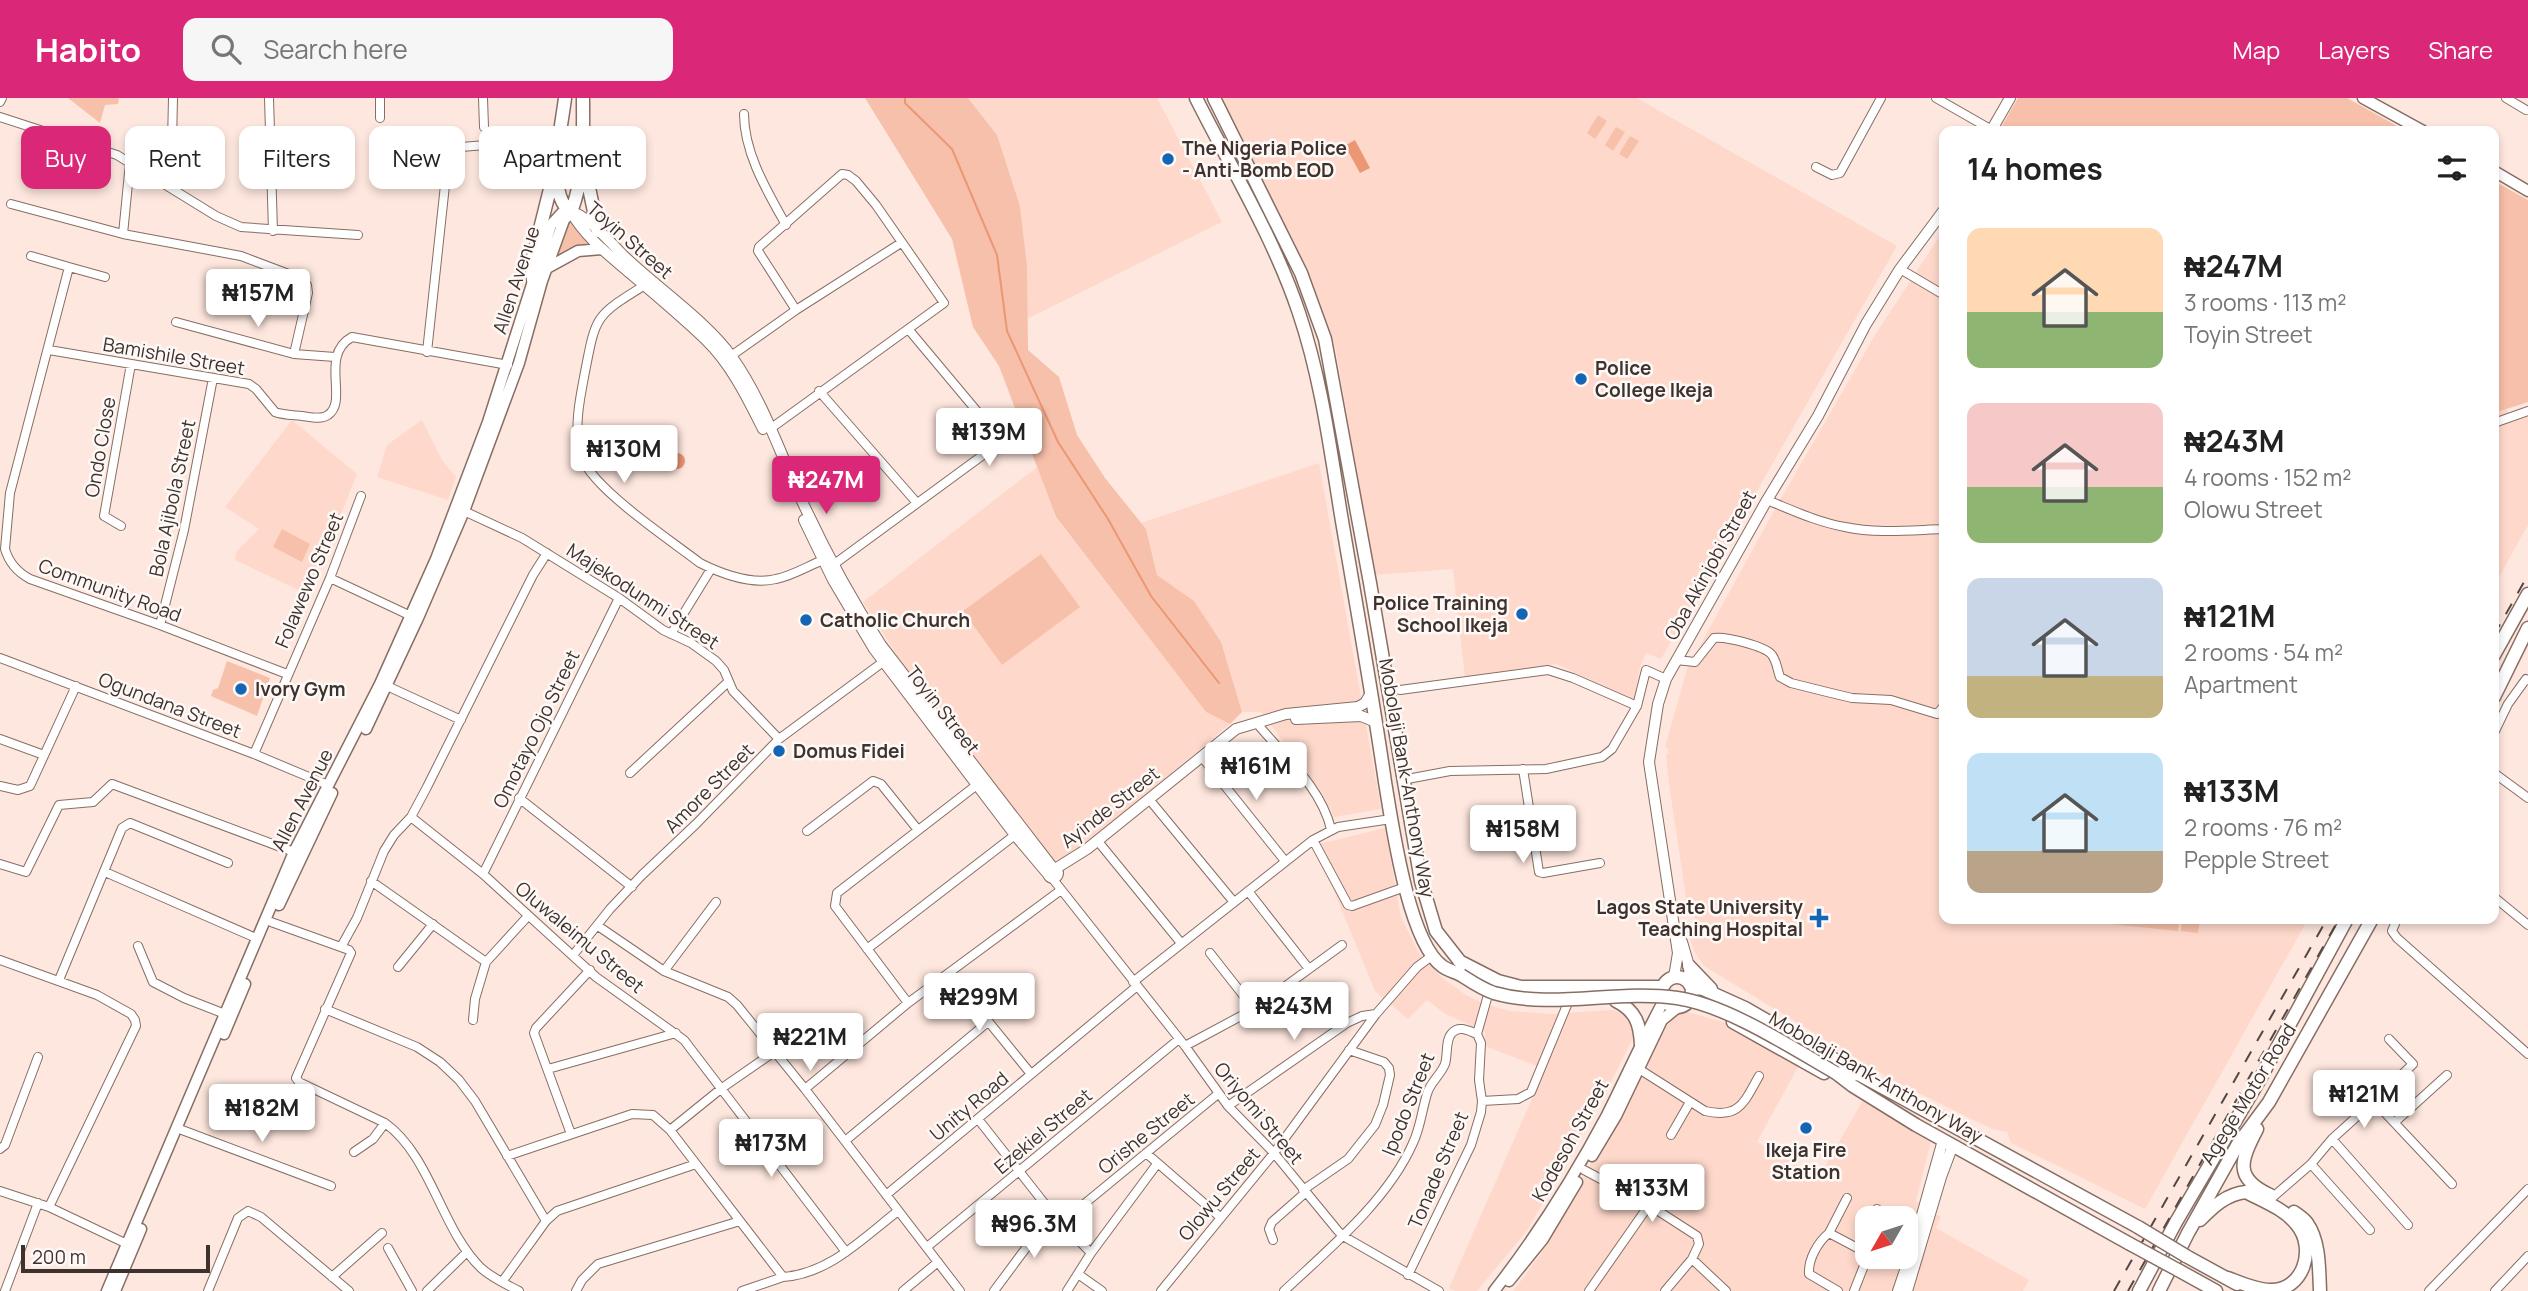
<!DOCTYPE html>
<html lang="en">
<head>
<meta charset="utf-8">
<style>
  :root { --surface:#fff; --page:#f6f6f6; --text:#222; --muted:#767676; --accent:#db2777 }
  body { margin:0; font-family:Manrope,sans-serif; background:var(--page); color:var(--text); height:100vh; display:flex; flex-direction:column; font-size:26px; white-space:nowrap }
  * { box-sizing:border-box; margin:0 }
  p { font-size:23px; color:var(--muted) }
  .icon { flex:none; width:38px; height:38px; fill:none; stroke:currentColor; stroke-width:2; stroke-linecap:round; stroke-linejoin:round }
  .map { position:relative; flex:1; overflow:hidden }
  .drawer { position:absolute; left:1939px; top:28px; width:560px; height:798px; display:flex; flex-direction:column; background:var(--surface); border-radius:14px; box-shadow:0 4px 10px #0003 }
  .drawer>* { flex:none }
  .banner { position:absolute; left:21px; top:28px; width:665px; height:63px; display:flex; gap:14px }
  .needle { width:46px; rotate:231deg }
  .tools { position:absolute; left:1855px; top:1108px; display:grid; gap:14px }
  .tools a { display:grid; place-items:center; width:63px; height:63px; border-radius:14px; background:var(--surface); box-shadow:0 4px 10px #0003; font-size:35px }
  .scale { position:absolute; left:21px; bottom:18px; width:189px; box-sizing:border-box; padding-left:7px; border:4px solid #3d322e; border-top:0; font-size:19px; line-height:24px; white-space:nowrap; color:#3d322e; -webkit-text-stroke:5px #fef9f6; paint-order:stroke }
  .price { position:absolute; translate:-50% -60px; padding:0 16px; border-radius:7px; background:#fff; color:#222; font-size:23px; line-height:46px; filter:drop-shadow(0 2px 4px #0008) }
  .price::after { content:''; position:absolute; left:50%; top:42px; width:21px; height:16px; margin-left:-10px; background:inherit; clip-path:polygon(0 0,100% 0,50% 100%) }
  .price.active { background:var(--accent); color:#fff }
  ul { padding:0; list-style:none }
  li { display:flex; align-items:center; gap:21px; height:175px; padding:0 28px }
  li span { display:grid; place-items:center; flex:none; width:196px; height:140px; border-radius:14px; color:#555 }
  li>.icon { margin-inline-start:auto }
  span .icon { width:84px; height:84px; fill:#fffc; stroke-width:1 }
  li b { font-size:30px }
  h2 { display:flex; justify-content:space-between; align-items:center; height:84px; padding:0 28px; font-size:30px }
  .chip { padding:0 24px; border-radius:14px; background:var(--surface); box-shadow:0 4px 10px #0003; font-size:24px; line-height:63px }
  .chip.active { background:var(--accent); color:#fff }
  header { display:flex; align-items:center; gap:42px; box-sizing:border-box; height:98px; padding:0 35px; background:var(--accent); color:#fff }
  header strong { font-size:33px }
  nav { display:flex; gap:38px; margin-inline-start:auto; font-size:24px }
  .search { width:490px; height:63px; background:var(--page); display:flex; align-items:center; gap:18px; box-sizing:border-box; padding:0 24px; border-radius:14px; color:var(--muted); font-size:26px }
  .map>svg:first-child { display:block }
  .built { fill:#fed9cb; fill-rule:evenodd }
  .green { fill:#f7c0aa }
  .water { fill:#ec9774 }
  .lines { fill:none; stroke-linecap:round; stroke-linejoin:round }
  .stream { stroke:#ec9774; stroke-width:2 }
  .minor-casing { stroke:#876e64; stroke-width:10 }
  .tertiary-casing { stroke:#876e64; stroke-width:12 }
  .secondary-casing { stroke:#876e64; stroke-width:13 }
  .primary-casing { stroke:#876e64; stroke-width:15 }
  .trunk-casing { stroke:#876e64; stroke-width:15 }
  .minor { stroke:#fff; stroke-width:8 }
  .tertiary { stroke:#fff; stroke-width:10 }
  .secondary { stroke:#fff; stroke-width:10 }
  .primary { stroke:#fff; stroke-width:12 }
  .trunk { stroke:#fff; stroke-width:12 }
  .rail { stroke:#554844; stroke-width:2; stroke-dasharray:12 12; stroke-linecap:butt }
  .primary-bridge-casing { stroke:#876e64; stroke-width:15; stroke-linecap:butt }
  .primary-bridge { stroke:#fff; stroke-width:12 }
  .poi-dot { fill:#1466b4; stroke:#fef9f6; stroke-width:2.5 }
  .labels { text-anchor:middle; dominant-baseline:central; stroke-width:5; stroke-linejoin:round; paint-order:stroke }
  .poi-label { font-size:19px; font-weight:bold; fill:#3d322e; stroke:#fef9f6; text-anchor:start }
  .street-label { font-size:19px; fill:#3d322e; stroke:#fef9f6 }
</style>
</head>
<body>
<header>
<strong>Habito</strong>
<div class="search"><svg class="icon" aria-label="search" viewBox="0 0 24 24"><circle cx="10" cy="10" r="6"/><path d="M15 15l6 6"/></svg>Search here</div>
<nav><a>Map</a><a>Layers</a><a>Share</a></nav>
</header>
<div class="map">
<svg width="2528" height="1193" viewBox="0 0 2528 1193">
  <rect width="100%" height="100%" fill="#fee7de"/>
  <path class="built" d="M968 0H1157L1222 124 1027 221V168L1020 108 997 37Z
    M1222 0H1637L1897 148 1661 561 1646 555 1640 569 1634 602 1556 566 1465 580 1453 471 1375 477 1336 253 1316 195 1295 146Z
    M1943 133 1944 821H2308L2145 1111 2011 1045 2007 1034 1992 1031 1890 981 1704 868 1694 853 1690 839 1689 832 1695 831 1694 815 1688 813 1669 686 1666 656H1668V650L1665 649 1687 571 1774 413 1875 237Z
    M2507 311 2510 320 2528 316V427L2494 488V315Z
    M292 322 357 376 309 497 235 462 236 454 259 431 225 409Z
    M422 322 442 362 456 379 448 402 377 379 387 347Z
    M1319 365 1381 711 1334 719 1321 693 1261 614H1242L1234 589 1194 503 1157 477 1146 431 1141 425Z
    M1037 369 1056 420 1206 614 1230 626 1114 723 1064 760 1053 763 897 557 863 504Z
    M1385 730 1401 819 1419 855 1441 879 1466 897 1487 907 1510 913 1552 916 1611 912 1624 915 1632 923 1634 938 1607 992 1528 1131 1477 1193H1455L1449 1190 1545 971 1485 948V934L1444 915 1427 902 1408 921 1375 893 1315 747Z
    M1678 914H1687L1723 924 1799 967 1757 1044 1819 1079 1863 1002 1931 1043 1916 1103 1941 1119 1936 1130 2029 1182 2023 1193H1513L1540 1157 1668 926ZM1867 1120H1906V1158H1867Z"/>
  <path class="green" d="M68 0H119L118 6 105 7 100 25Z
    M865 0H968L997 37 1020 108 1027 168 1028 252 1059 279 1077 337 1105 380 1146 431 1157 477 1194 503 1221 544 1242 614 1230 626 1206 614 1056 419 999 268 973 229 952 141Z
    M2018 0H2347L2406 33H1999Z
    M1598 17 1607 23 1595 41 1587 35Z
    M1616 29 1625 34 1613 53 1605 47Z
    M1630 38 1639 43 1627 61 1619 56Z
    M2494 83 2528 102V304L2494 315Z
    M571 119 590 144 559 157 557 153 565 122Z
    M282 431 310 446 302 464 273 449Z
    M1041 456 1080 509 1002 567 963 513Z
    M227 563 270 580 257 618 211 598 213 592 218 590Z
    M2101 821H2179L2178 833 2101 825Z
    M2182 821H2200L2198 835 2181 833Z"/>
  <path class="water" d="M1355 42 1370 70 1360 75 1349 55 1341 59 1337 52Z
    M669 363a8 8 0 1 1 16 0a8 8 0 1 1-16 0Z"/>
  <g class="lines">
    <path class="stream" d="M905 0V5L952 51 997 157 1007 233 1058 344 1108 421 1151 498 1219 585"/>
    <defs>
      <path id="minor" d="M269 0 273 133
        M483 0 484 29
        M1936 0 1992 32
        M2506 0 2526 12
        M0 4 2 0
        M744 16C744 55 767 93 786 127
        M0 19 117 57 216 118 241 129 358 137
        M380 20V0
        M1816 69 1832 77 1840 75 1881 0
        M171 89 173 0
        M11 106 123 136 241 158 294 178 307 187 308 195 294 256
        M123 136 130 65
        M31 158 69 169
        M1900 171 1944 197
        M105 179 69 169 10 395 5 451C9 465 17 474 30 481L160 527 287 576
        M645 187C595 218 596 217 585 274 580 300 574 327 580 354 586 387 672 443 700 465 722 476 751 487 776 481 792 478 808 468 823 462
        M176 224 294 256 335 259
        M49 252 249 286 256 291 275 314C283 317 293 317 302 318 310 319 321 322 328 317 349 303 319 257 352 239L508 267
        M427 254 449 50 523 44 558 47
        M731 258 796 212 901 145
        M819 293 917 405
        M2494 325 2528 313
        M770 331 944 205 876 107 856 83 848 77 842 76 759 149 758 153 796 212
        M1767 402C1792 412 1817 424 1845 429 1877 436 1912 432 1944 431
        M464 413 522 440 619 500 663 532 691 545 716 563 724 572 733 593 779 641
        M121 428 104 418 131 266
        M833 467 983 357C992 344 992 338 986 324L909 232
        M330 480 411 518
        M160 527 184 432 213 280
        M671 536 711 471
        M0 560 254 656 328 687
        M1676 562 1695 564 1714 540C1725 538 1765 548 1772 557 1777 564 1777 571 1780 579L1791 585 1827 594 1852 600 1891 602 1937 616 1944 608
        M387 588 461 622
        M1400 592 1548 572 1573 580 1637 608
        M1260 629C1287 661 1321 690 1331 731
        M2494 635 2508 606 2526 581 2528 582
        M0 641 44 657
        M254 656 330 480 361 398
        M1205 663 1285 763
        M1523 671 1539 774 1543 775 1600 765
        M630 675 728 584
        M2494 675 2528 700
        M1402 682 1450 673 1546 671 1602 659 1612 651 1637 608 1646 572 1666 581
        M0 688 18 692 30 688 76 588
        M519 700 632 789
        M1153 706 1233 803
        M411 719 483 776 596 879 684 942 846 1154
        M807 733 873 683 881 686 918 732
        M1313 742 1348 807 1352 808 1405 789
        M1101 747 1181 845
        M0 766 26 774 59 707 93 704 112 686 294 754
        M105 774 256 840
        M483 776 619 500
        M1052 780 1185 948 1228 1008 1274 1055 1338 1133 1343 1138 1439 1193
        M371 783 486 864
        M1248 793 1309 871
        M2494 799 2528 827
        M2397 821 2392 833 2397 840 2528 956
        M271 824 349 852 351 855 296 980 299 984 385 1025C431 1058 441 1131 481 1170 492 1180 506 1186 519 1193
        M598 828 664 873 728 899 737 907 805 991 960 1193
        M138 848 153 884 184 900 225 916
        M341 849 357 820 384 753 394 737 411 719 427 689 533 477 547 455
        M867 851 1015 737
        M1210 855 1254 911
        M574 856 610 811 642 777 696 726 779 641 883 564
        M0 862 97 897 131 916 135 922 136 928 49 1109
        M398 869 433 826
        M664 873 716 804
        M949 875 1031 976
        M59 882 122 730 130 725 228 765
        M1133 884 1313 742 1338 729 1391 721
        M908 905 835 808 837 795 978 686
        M325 911 417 949 440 964 459 982 475 1003 546 1123
        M473 922 475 901 486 864 528 818
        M1477 936 1488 897
        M1185 948 1254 911 1342 847
        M774 954 722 990 670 1032 783 1179C829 1176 863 1140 898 1113
        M548 971 676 935
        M1639 971 1705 1013C1740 1021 1744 1004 1759 978
        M805 991 908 905 1061 792
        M1482 1003 1518 1001 1531 994 1567 907
        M2374 1003 2413 966 2389 941
        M1228 1008 1347 925 1362 918 1376 916
        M978 1021 1052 1115 1091 1155
        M2395 1024 2447 977
        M182 1032 331 1088
        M571 1036 534 935 536 930 590 872
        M1671 1037 1690 1004
        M2332 1041 2408 1127
        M845 1043 988 924
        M0 1051 5 1047 38 959
        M354 1054 373 1041 385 1025
        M1146 1055 1220 1119
        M507 1058 632 1016 653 1017 670 1032
        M2311 1066 2370 1132
        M1584 1072 1649 1107 1697 1138 1699 1146 1692 1161 1665 1193
        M1303 1092 1348 1061 1375 1027 1383 1007 1390 977 1389 970 1384 964 1349 952
        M0 1093 49 1109 127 1146
        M886 1097 1136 889
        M2273 1099 2311 1066 2332 1041 2374 1003 2452 1086
        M1873 1120 1877 1111
        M1061 1125 1218 996
        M1829 1135 1847 1100
        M1273 1142 1269 1131 1272 1124 1305 1095
        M1858 1148 1867 1131
        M927 1149 1179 941
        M388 1150 412 1193
        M1692 1161 1726 1193
        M1078 1176 1102 1193
        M1408 1177 1471 1047 1481 1014 1482 1003 1479 982 1481 945 1477 936
        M332 1179 382 1135
        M502 1184 546 1123 557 1113 696 1066
        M5 1193 38 1105
        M208 1193 238 1120 248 1113 261 1119 349 1193
        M427 1193 467 1154
        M576 1193 582 1182 598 1166 740 1123
        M742 1193 783 1179
        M903 1193 938 1164
        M994 1193 1052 1115
        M1067 1193 1091 1155 1157 1066
        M1161 1193 1274 1055 1376 916 1417 869 1433 857
        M1284 1193C1329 1151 1388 1102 1413 1045 1421 1028 1422 1010 1428 993 1432 983 1441 976 1445 966 1448 957 1445 942 1452 935 1459 927 1469 933 1477 936
        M1589 1193 1649 1107
        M1838 1193 1809 1176C1808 1161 1818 1144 1829 1135L1865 1154 1867 1160 1854 1193
        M2429 1193 2528 1091
        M2495 1193 2528 1158"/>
      <path id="tertiary" d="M1991 33 2010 0
        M571 114C587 116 615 150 627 161 660 192 707 224 732 259 763 303 780 355 802 403 825 453 851 501 881 547L1053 770
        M571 114C586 140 609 157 631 176 656 197 681 218 705 241 731 266 747 299 763 331
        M804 422 833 482 874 551 1015 737 1047 775
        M1296 621 1361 618 1376 624
        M1048 775a5 5 0 1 1 10 0a5 5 0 1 1-10 0Z
        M1055 771 1087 751 1236 631 1286 616 1358 609 1365 605 1371 595
        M1682 844 1689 868 1690 886
        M1674 879 1678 855 1649 664 1658 606 1666 581 1767 402 1818 318 1866 226 1900 171 1944 112
        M1898 1193 1913 1149 1943 1042
        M1907 1193 1941 1079 1953 1047"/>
      <path id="secondary" d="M2363 0 2423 33
        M2494 73 2528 93
        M547 170 578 153 602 151
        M366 631 418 520 464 413 519 265 542 183 564 122 571 114
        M279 807 332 695
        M224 936 245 886
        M1592 1058 1616 1018 1662 922 1678 909
        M1509 1183 1543 1141 1577 1084
        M107 1193 294 754 380 586 436 461 488 324 551 127 562 115 571 114
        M115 1193 141 1131
        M1494 1193C1537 1138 1574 1079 1607 1017 1626 979 1644 939 1664 902"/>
      <path id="primary" d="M565 0C562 27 545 97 571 114 585 79 583 38 583 0
        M1196 0C1231 70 1274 140 1299 215 1321 280 1330 349 1341 417 1356 506 1372 594 1385 684 1392 725 1408 843 1442 868 1447 872 1455 874 1461 877
        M1214 0 1301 175 1325 241 1370 485 1421 783 1436 833 1465 870
        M567 35 566 53 568 57 582 56 598 133
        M533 182 531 167 554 75
        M1459 863 1498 883 1521 889H1663
        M1689 868 1711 891
        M1662 894a15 15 0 1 1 30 0a15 15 0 1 1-30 0Z
        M1692 889 1703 891 1745 910 1851 971
        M1616 903C1636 913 1640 926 1641 947
        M1733 924 1824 975
        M1839 971 1860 977 2138 1129
        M1836 975 1853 988 1916 1027 2130 1146
        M2186 1158 2237 1186
        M2178 1172 2216 1193"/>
      <path id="trunk" d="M2494 557 2528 496
        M2494 599 2528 530
        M2257 1031C2241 1062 2233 1080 2270 1097
        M2294 1114C2298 1117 2304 1121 2307 1125 2320 1143 2319 1172 2320 1193
        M2200 1122C2213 1109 2226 1096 2246 1094 2263 1103 2285 1111 2297 1127 2316 1150 2304 1193 2270 1192 2256 1192 2241 1185 2228 1180
        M2139 1193 2176 1124 2260 981 2347 821
        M2159 1193 2188 1135 2238 1046 2269 1004 2372 821"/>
    </defs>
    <use href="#minor" class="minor-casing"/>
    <use href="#tertiary" class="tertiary-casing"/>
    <use href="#secondary" class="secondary-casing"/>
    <use href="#primary" class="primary-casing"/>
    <use href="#trunk" class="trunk-casing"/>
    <use href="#minor" class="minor"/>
    <use href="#tertiary" class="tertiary"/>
    <use href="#secondary" class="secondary"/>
    <use href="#primary" class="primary"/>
    <use href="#trunk" class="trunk"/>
    <path class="rail" d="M2494 537 2528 477
      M2114 1193 2327 821
      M2128 1193 2339 821"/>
    <defs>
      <path id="primary-bridge" d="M1461 877C1472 884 1482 891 1494 895 1554 912 1616 891 1677 900 1727 907 1792 950 1836 975
        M2138 1129 2186 1158
        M2130 1146 2178 1172"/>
    </defs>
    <use href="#primary-bridge" class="primary-bridge-casing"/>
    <use href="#primary-bridge" class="primary-bridge"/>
  </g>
  <g class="poi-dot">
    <circle cx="1168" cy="61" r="7"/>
    <circle cx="1581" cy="281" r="7"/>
    <circle cx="1522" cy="516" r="7"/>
    <circle cx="806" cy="522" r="7"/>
    <circle cx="241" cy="591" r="7"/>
    <circle cx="779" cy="653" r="7"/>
    <path d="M1815.5 809.5h7v7h7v7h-7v7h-7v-7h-7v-7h7z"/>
    <circle cx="1806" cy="1030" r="7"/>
  </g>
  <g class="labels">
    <g class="poi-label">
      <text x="1182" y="50">The Nigeria Police<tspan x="1182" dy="22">- Anti-Bomb EOD</tspan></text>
      <text x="1595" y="270">Police<tspan x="1595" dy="22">College Ikeja</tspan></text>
      <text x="1508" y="505" text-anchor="end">Police Training<tspan x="1508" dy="22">School Ikeja</tspan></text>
      <text x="820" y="522">Catholic Church</text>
      <text x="255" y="591">Ivory Gym</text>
      <text x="793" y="653">Domus Fidei</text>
      <text x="1803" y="809" text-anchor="end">Lagos State University<tspan x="1803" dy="22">Teaching Hospital</tspan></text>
      <text x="1806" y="1052" text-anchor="middle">Ikeja Fire<tspan x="1806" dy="22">Station</tspan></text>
    </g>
    <g class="street-label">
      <text transform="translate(630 142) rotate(41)">Toyin Street</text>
      <text transform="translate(516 182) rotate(-72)">Allen Avenue</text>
      <text transform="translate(174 258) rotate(10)">Bamishile Street</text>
      <text transform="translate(100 349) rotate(-80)">Ondo Close</text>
      <text transform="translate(172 400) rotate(-78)">Bola Ajibola Street</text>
      <text transform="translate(1710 467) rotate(-61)">Oba Akinjobi Street</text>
      <text transform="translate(309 482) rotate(-67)">Folawewo Street</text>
      <text transform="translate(110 492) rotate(20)">Community Road</text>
      <text transform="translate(643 498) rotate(33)">Majekodunmi Street</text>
      <text transform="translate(170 607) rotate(21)">Ogundana Street</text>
      <text transform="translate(943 612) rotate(52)">Toyin Street</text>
      <text transform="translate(536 631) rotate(-64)">Omotayo Ojo Street</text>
      <text transform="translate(1407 680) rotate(80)">Mobolaji Bank-Anthony Way</text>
      <text transform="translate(709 690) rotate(-45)">Amore Street</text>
      <text transform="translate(302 702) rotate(-63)">Allen Avenue</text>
      <text transform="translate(1110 709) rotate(-38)">Ayinde Street</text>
      <text transform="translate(580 839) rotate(40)">Oluwaleimu Street</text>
      <text transform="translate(1876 979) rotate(30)">Mobolaji Bank-Anthony Way</text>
      <text transform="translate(2248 996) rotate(-58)">Agege Motor Road</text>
      <text transform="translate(1408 1006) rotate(-68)">Ipodo Street</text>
      <text transform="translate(969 1008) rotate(-40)">Unity Road</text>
      <text transform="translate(1259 1015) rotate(50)">Oriyomi Street</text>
      <text transform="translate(1043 1033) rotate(-40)">Ezekiel Street</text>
      <text transform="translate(1146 1035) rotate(-39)">Orishe Street</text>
      <text transform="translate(1570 1042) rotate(-61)">Kodesoh Street</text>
      <text transform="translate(1438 1072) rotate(-67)">Tonade Street</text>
      <text transform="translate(1219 1096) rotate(-50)">Olowu Street</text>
    </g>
  </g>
</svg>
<div class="tools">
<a><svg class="needle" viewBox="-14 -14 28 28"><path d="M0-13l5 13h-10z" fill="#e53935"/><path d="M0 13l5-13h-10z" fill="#767676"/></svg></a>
</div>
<div class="scale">200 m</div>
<b class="price" style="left:258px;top:231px">₦157M</b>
<b class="price" style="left:989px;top:370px">₦139M</b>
<b class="price" style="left:624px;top:387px">₦130M</b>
<b class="price active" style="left:826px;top:418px">₦247M</b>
<b class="price" style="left:1256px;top:704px">₦161M</b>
<b class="price" style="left:1523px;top:767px">₦158M</b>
<b class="price" style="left:979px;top:935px">₦299M</b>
<b class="price" style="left:1294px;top:944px">₦243M</b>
<b class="price" style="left:810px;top:975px">₦221M</b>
<b class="price" style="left:2364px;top:1032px">₦121M</b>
<b class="price" style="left:262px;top:1046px">₦182M</b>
<b class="price" style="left:771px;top:1081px">₦173M</b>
<b class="price" style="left:1652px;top:1126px">₦133M</b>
<b class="price" style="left:1034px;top:1162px">₦96.3M</b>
<div class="banner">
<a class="chip active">Buy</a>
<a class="chip">Rent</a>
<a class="chip">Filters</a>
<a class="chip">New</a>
<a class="chip">Apartment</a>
</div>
<section class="drawer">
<h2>14 homes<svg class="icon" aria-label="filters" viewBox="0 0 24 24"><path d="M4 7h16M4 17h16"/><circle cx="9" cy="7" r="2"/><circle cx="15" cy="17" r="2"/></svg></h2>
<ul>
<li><span style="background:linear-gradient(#ffd9b3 60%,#8fb573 0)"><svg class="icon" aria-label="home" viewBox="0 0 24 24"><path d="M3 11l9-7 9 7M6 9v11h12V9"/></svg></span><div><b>₦247M</b><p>3 rooms · 113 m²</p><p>Toyin Street</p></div></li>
<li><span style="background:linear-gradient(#f6c9c9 60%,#8fb573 0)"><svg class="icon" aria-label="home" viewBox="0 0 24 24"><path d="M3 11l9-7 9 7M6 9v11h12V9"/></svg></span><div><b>₦243M</b><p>4 rooms · 152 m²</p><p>Olowu Street</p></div></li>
<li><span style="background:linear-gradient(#c9d6e8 70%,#c2b280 0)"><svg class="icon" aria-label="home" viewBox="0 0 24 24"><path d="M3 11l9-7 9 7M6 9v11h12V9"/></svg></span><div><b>₦121M</b><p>2 rooms · 54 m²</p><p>Apartment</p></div></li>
<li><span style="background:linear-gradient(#bfe0f5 70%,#b9a48a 0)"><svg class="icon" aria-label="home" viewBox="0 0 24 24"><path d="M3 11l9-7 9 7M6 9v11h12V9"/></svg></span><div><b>₦133M</b><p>2 rooms · 76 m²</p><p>Pepple Street</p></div></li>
</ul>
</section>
</div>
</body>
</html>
